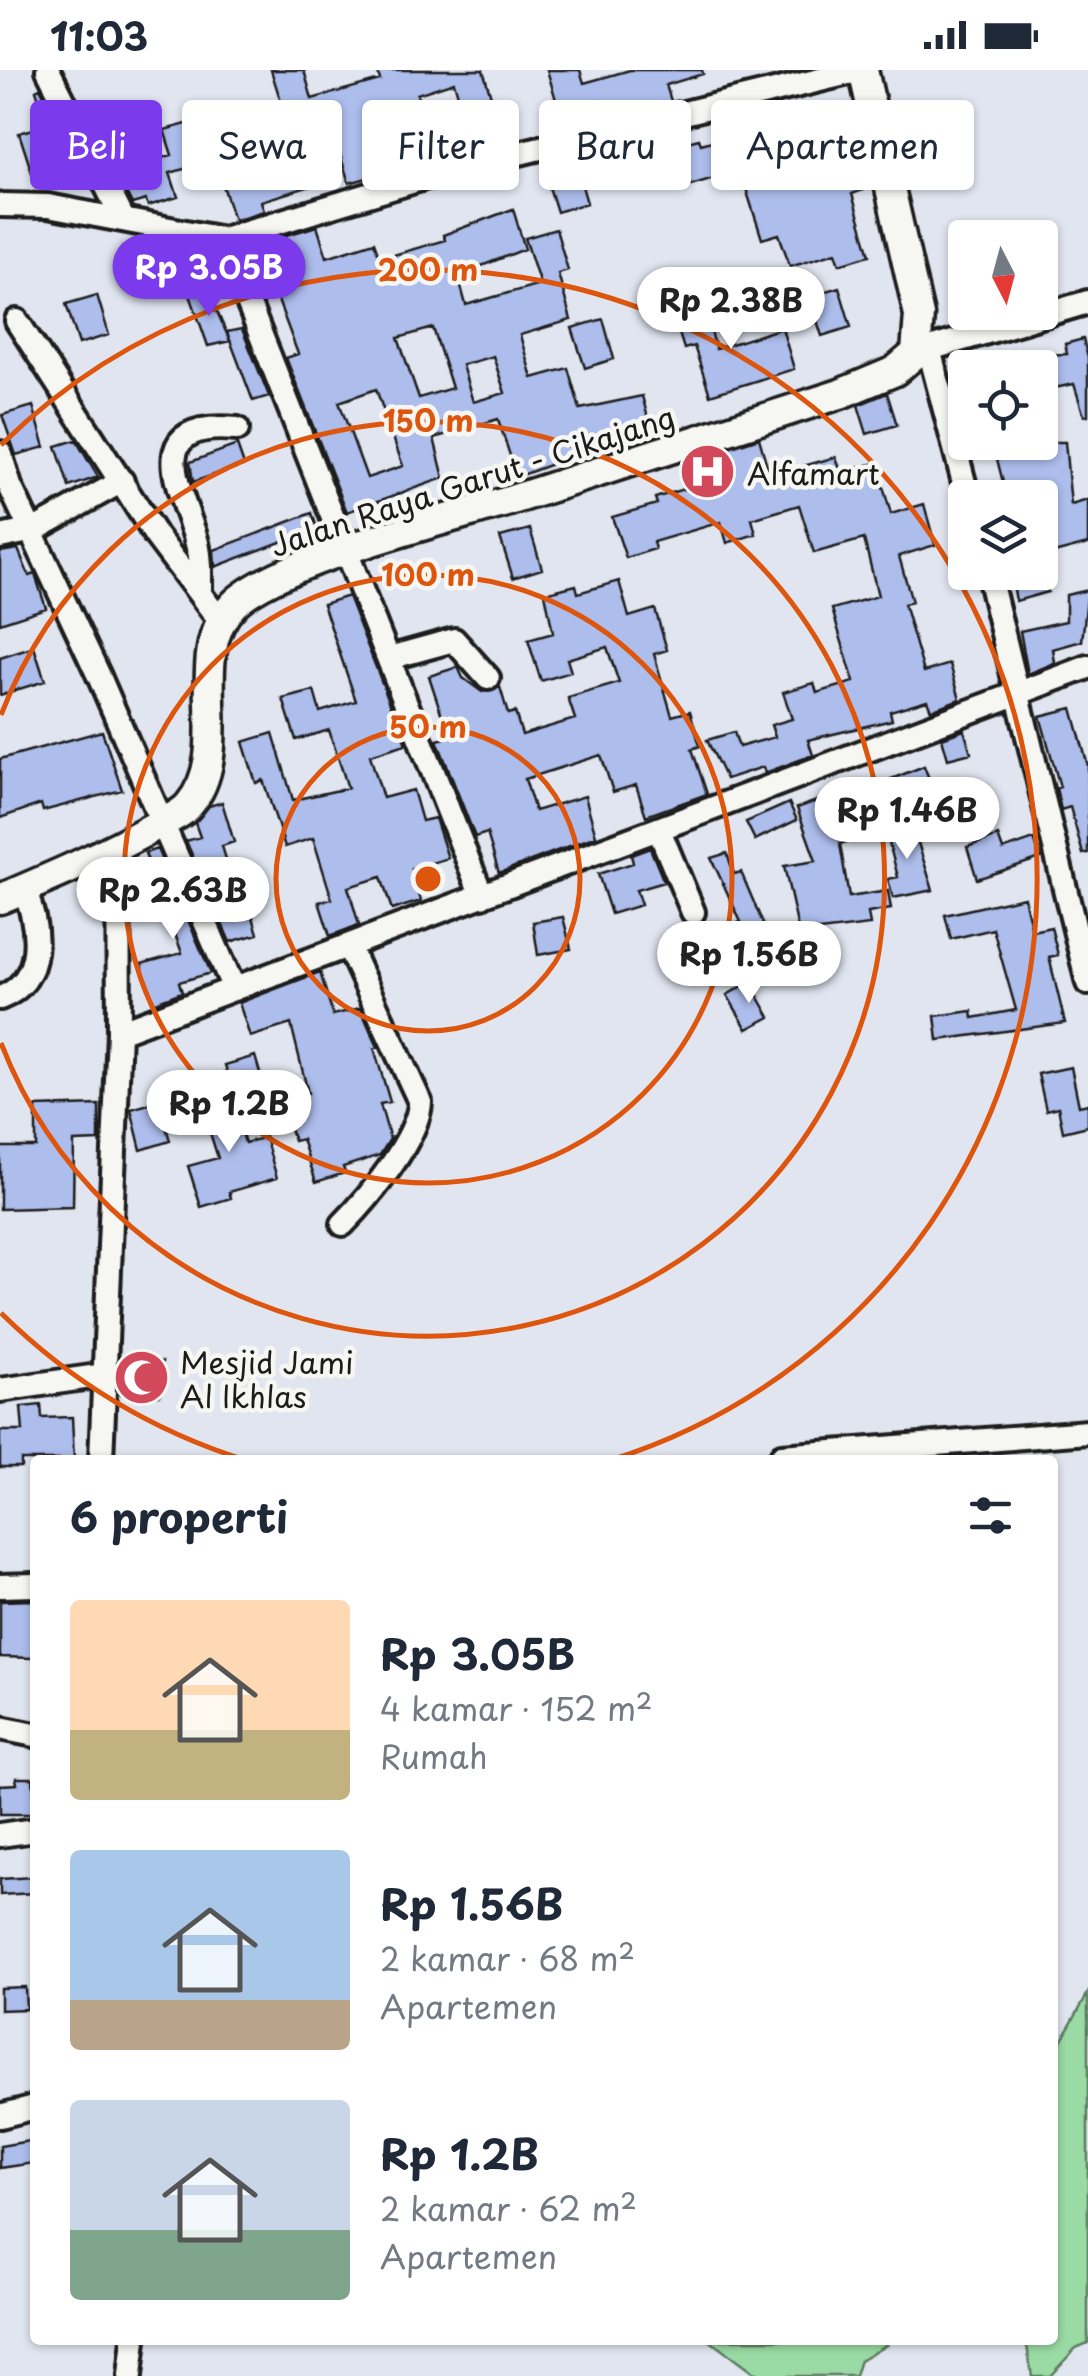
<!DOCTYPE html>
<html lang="id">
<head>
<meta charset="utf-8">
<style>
  :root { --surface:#fff; --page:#f2f2f3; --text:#1f2937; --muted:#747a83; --accent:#7c3aed }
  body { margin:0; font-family:"Playpen Sans",sans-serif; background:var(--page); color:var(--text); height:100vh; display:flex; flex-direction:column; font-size:38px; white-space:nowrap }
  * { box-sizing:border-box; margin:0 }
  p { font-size:32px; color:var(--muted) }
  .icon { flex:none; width:55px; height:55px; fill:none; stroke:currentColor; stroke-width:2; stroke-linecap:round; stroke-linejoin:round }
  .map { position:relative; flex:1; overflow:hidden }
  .details { position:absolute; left:30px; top:1385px; width:1028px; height:890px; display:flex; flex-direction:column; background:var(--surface); border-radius:10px; box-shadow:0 2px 8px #0004 }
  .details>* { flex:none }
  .banner { position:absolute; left:30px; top:30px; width:1030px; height:90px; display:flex; gap:20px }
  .needle { width:65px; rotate:174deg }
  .tools { position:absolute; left:948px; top:150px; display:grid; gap:20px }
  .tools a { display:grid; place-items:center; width:110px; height:110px; border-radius:10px; background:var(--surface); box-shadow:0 2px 8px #0004; font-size:50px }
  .price { position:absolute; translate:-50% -85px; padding:0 22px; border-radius:35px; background:#fff; color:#222; font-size:32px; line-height:65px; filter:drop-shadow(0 2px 5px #0008) }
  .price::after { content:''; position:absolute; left:50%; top:60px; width:30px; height:22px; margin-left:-15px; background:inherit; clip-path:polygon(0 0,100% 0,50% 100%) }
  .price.active { background:var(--accent); color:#fff }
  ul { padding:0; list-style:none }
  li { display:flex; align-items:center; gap:30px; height:250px; padding:0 40px }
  li span { display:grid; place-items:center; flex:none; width:280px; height:200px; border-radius:10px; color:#555 }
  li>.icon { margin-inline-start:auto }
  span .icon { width:120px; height:120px; fill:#fffc; stroke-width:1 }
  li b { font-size:42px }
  h2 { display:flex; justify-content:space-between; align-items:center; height:120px; padding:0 40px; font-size:42px }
  .pill { padding:0 35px; border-radius:10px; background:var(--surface); box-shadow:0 2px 8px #0004; font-size:35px; line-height:90px }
  .pill.active { background:var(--accent); color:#fff }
  .status { display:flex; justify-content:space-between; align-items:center; height:70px; padding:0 50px; background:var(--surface); direction:ltr }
  .status svg { height:28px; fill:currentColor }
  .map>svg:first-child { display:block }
  .green { fill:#9adaa4; stroke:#5b7b60; stroke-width:2.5 }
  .building { fill:#adbdec; stroke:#1c1c1c; stroke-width:2.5; fill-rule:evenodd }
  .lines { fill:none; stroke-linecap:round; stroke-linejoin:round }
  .minor-casing { stroke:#1c1c1c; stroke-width:30 }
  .major-casing { stroke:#1c1c1c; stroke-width:35 }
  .minor { stroke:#f6f6f2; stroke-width:22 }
  .major { stroke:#f6f6f2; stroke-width:28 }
  .ring { fill:none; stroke:#de560d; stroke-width:5 }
  .labels { text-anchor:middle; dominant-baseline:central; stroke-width:9; stroke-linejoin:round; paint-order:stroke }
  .poi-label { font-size:30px; fill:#1c1c1c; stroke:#f6f6f2; text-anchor:start }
  .street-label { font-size:30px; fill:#1c1c1c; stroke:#f6f6f2 }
  .centre { fill:#de560d; stroke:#f6f6f2; stroke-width:5 }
  .ring-label { font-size:30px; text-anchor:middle; font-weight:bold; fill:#de560d; stroke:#f6f6f2; stroke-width:9; stroke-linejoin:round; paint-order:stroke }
</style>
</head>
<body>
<div class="status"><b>11:03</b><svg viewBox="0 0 49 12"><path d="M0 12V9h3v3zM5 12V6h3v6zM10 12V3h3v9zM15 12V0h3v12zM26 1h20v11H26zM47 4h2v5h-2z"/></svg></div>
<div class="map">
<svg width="1088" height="2306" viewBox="0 0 1088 2306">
  <rect width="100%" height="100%" fill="#e0e5f0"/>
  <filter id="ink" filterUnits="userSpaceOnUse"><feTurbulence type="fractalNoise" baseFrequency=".01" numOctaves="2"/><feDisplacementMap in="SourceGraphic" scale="20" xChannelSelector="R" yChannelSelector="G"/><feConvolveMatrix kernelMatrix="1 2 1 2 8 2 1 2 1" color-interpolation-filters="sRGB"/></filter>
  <g filter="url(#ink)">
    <path class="green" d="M1088 1923V2273L1076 2278 1050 2306H1032L1026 2270H1052L1053 1985Z
      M709 2270H893L860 2290 855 2306H767L752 2302Z"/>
    <path class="building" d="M271 0H304L312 29 380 10 377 0H483L495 40 465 49 454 12 417 24 425 54 419 56 429 91 349 113 336 72 302 83 311 116 261 131 264 141 234 150 215 90 170 103 178 127 148 136 146 130 132 134 116 101 172 85 164 60 194 52 200 73 250 59 245 42 281 32Z
      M547 0H580L584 13 630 0H702L703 4 666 15 671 31 603 47 598 31 560 43Z
      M40 18 60 57 51 60 62 94 32 103 19 63 47 55 36 20Z
      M838 34 863 120 852 124 870 185 840 194 836 182 790 196 779 164 762 169 742 106 719 113 717 107 681 118 664 63 679 60 683 73 699 69 701 74 737 64 740 74 774 64 776 71 813 60 808 42Z
      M575 92 587 133 557 142 544 101Z
      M513 139 525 179 458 205 466 235 540 214 525 168 556 159 568 200 558 203 571 250 520 265 532 308 568 298 580 339 642 326 653 366 582 383 517 407 498 349 434 368 444 408 347 442 286 288 298 284 257 174 317 156 327 187 374 172 380 189 445 170 443 165ZM433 258 452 318 419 328 398 268ZM493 286 505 323 473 332 462 295ZM376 319 403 396 367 408 339 332Z
      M165 173 176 212 147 221 134 180Z
      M839 217 851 257 822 266 809 226Z
      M208 221 230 271 208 276 190 225Z
      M97 225 109 265 79 274 66 234Z
      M702 230 716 279 782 258 794 299 710 325 694 276 684 279 671 238Z
      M603 249 614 289 585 298 572 258Z
      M242 259 269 326 253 331 227 262Z
      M1083 269 1088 288V345L1084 346 1074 314 1040 321V285L1067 284 1065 274Z
      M887 323 897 355 867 364 858 335Z
      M33 336 45 377 16 385 2 345Z
      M759 368 768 399 794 392 796 398 836 387 841 402 876 393 891 444 924 434 935 475 899 486 912 532 904 534 924 602 950 594 960 629 931 640 927 630 890 641 892 650 808 670 813 685 765 703 763 697 726 709 707 670 734 662 739 677 775 667 771 655 792 649 783 622 814 613 817 623 854 612 832 539 878 526 864 469 814 483 799 435 752 449 756 464 727 473 721 452 653 472 655 479 626 488 612 447 657 434 655 428 690 417 683 393Z
      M76 370 98 407 69 417 56 376Z
      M1024 372H1065L1071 435 1088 430V474L1054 483 1040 428H1007L997 389 1025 383Z
      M237 375 244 395 193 412 190 392Z
      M312 443 317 458 215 497 214 480Z
      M530 459 542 499 513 508 500 467Z
      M18 479 29 506 35 504 46 538 0 553V482Z
      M1041 500 1048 522 1016 531 1012 508Z
      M619 511 629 547 655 539 667 580 654 584 672 646 690 641 700 676 692 679 707 724 646 746 636 715 613 722 601 685 525 709 535 741 585 726 596 766 499 803 487 763 475 767 437 670 449 667 429 606 458 597 463 608 482 622 500 617 508 644 515 642 522 665 575 649 568 628 619 613 607 577 567 589 571 602 541 611 528 570 553 563 545 523 576 515 578 523Z
      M1088 520 1082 571 1053 579 1055 593 1028 604 1020 561 1066 551V525Z
      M348 526 406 674 370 685 383 728 413 720 422 751 435 748 448 788 412 799 421 831 392 840 381 807 348 817 359 855 330 866 319 832 332 829 313 768 285 777 263 710 256 713 243 672 273 663 293 730 348 718 329 660 296 670 283 629 314 621 320 642 356 631 323 534Z
      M34 577 45 611 0 625V588Z
      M1072 638 1088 696V783L1083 784 1070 737 1061 740 1056 718 1060 717 1040 646Z
      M964 660 971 683 948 689 942 668Z
      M102 661 122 720 43 741 41 734 0 748V689Z
      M924 696 935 724 901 738 889 710Z
      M847 720 864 766 840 774 849 827 888 821 891 839 868 843 870 855 819 861 821 867 801 872 784 796 816 791 797 738Z
      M222 732 234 772 222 776 237 826 246 823 258 864 230 872 186 771 200 767 195 753 209 736Z
      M789 733 797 750 755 770 746 752Z
      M911 751 933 820 893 828 888 809 898 807 885 758Z
      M998 766 1003 780 1034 769 1041 788 977 809 967 777Z
      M650 778 664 812 636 820 641 835 611 844 598 804 633 793 631 785Z
      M157 779 211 903 179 912 182 922 153 933 141 894 182 883 145 783Z
      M727 783 734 804 741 802 769 868 737 882 736 876 707 886 701 864 741 852 711 788Z
      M1024 827 1032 861 1051 857 1058 885 1049 887 1065 953 938 970 935 946 972 941 973 948 1016 940 993 859 951 869 945 845Z
      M563 847 571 879 538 885 533 852Z
      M320 902 333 945 360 938 378 977 374 978 390 1032 380 1034 390 1069 380 1085 343 1097 345 1103 316 1112 302 1069 294 1071 281 1031 308 1023 291 954 250 967 239 933Z
      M750 912 770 947 747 959 727 925Z
      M255 986 267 1027 238 1036 225 995Z
      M1071 997 1079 1036 1088 1034V1056L1063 1062 1058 1037 1046 1040 1038 1004Z
      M230 1022 245 1073 265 1067 277 1108 229 1122 231 1128 201 1137 188 1096 218 1088 200 1031Z
      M159 1031 170 1071 141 1080 131 1039Z
      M99 1035V1071L74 1072 73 1137 0 1139V1077H36V1037Z
      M122 1290 162 1292 160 1325 120 1324Z
      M41 1335 42 1348 72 1347 74 1390H21V1397H0V1361H23L21 1337Z
      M34 1530 33 1588 0 1587V1531Z
      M16 1708H33L35 1744H0V1715L17 1714Z
      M34 1807V1823L0 1825V1809Z
      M25 1917 26 1939 0 1940V1918Z
      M35 2070V2093L0 2098V2076Z"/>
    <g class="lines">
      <defs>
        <path id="minor" d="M48 0 123 149
          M0 135 48 136 223 169 454 99 861 0
          M223 169 482 826
          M17 251 156 466 221 552
          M929 279 968 428
          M916 283 1088 232
          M0 383 10 416 98 604 234 919
          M0 467 34 460 122 411
          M988 502 1088 913
          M200 521C200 502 201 484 195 466 178 414 143 350 237 359
          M389 588 454 570 488 608
          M659 760 693 842
          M0 928C47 910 39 856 24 818
          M119 962 1088 597
          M343 1154C368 1129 419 1067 420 1032L348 876
          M0 1320 105 1305
          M782 1386 1088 1362
          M101 1390 119 962 118 779
          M0 1516 35 1515
          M0 1658 35 1665
          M0 1765 35 1760
          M0 2046 35 2037
          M130 2306 134 2270"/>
        <path id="major" d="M0 829C54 806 106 784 157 755 168 749 181 745 189 735 237 678 182 587 234 534 277 491 446 450 509 431 620 396 729 359 840 324L895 301 916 283 919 245 863 0"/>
      </defs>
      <use href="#minor" class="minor-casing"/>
      <use href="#major" class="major-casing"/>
      <use href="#minor" class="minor"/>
      <use href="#major" class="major"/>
    </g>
  </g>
  <g class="ring">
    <circle cx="428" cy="809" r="152"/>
    <circle cx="428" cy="809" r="304"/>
    <path d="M1 645A457 457 0 1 1 1 973"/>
    <path d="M245 1390A609 609 0 0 1 1 1243M1 375A609 609 0 1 1 611 1390"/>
  </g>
  <defs>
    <symbol id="hospital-disc" viewBox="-11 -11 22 22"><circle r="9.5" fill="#d1495b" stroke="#f6f6f2"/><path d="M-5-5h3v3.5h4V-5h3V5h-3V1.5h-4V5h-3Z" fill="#fff"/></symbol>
    <symbol id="mosque-disc" viewBox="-11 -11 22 22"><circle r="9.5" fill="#d1495b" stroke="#f6f6f2"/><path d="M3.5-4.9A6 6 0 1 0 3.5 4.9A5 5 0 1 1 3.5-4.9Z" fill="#fff"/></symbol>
  </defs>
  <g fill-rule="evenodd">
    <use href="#hospital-disc" x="676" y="370" width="63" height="63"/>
    <use href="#mosque-disc" x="110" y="1276" width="63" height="63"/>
  </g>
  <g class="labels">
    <g class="poi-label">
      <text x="747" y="402">Alfamart</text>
      <text x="180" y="1291">Mesjid Jami<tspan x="180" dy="34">Al Ikhlas</tspan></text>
    </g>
    <g class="street-label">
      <text transform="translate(472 410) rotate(-18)">Jalan Raya Garut - Cikajang</text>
    </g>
  </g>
  <circle cx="428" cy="809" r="15" class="centre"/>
  <g class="ring-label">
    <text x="428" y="211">200 m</text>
    <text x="428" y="362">150 m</text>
    <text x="428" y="516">100 m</text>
    <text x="428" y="668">50 m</text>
  </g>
</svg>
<div class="tools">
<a><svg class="needle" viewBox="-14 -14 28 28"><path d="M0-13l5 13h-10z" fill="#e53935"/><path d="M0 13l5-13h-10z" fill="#747a83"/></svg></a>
<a><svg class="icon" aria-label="locate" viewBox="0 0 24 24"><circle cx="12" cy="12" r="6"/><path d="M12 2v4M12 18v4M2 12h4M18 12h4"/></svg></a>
<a><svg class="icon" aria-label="layers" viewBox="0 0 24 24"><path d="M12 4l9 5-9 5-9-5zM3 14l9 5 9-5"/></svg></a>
</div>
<b class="price active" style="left:209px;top:249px">Rp 3.05B</b>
<b class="price" style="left:731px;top:282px">Rp 2.38B</b>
<b class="price" style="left:907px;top:792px">Rp 1.46B</b>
<b class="price" style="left:173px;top:872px">Rp 2.63B</b>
<b class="price" style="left:749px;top:936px">Rp 1.56B</b>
<b class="price" style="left:229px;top:1085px">Rp 1.2B</b>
<div class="banner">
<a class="pill active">Beli</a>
<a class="pill">Sewa</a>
<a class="pill">Filter</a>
<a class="pill">Baru</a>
<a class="pill">Apartemen</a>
</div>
<section class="details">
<h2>6 properti<svg class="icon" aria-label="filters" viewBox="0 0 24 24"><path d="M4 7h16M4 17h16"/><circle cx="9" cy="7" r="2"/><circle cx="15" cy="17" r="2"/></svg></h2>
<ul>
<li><span style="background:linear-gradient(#ffd9b3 65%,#c2b280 0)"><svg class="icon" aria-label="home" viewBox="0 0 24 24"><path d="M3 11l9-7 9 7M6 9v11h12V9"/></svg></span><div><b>Rp 3.05B</b><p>4 kamar · 152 m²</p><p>Rumah</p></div></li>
<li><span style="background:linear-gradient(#a9c7e8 75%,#b9a48a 0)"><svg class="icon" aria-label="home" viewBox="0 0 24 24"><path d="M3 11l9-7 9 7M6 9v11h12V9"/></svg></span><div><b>Rp 1.56B</b><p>2 kamar · 68 m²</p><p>Apartemen</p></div></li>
<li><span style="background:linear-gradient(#c9d6e8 65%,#7fa58c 0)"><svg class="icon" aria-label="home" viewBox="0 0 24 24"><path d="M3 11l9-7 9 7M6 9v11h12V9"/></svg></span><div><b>Rp 1.2B</b><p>2 kamar · 62 m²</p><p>Apartemen</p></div></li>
</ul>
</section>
</div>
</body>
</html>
